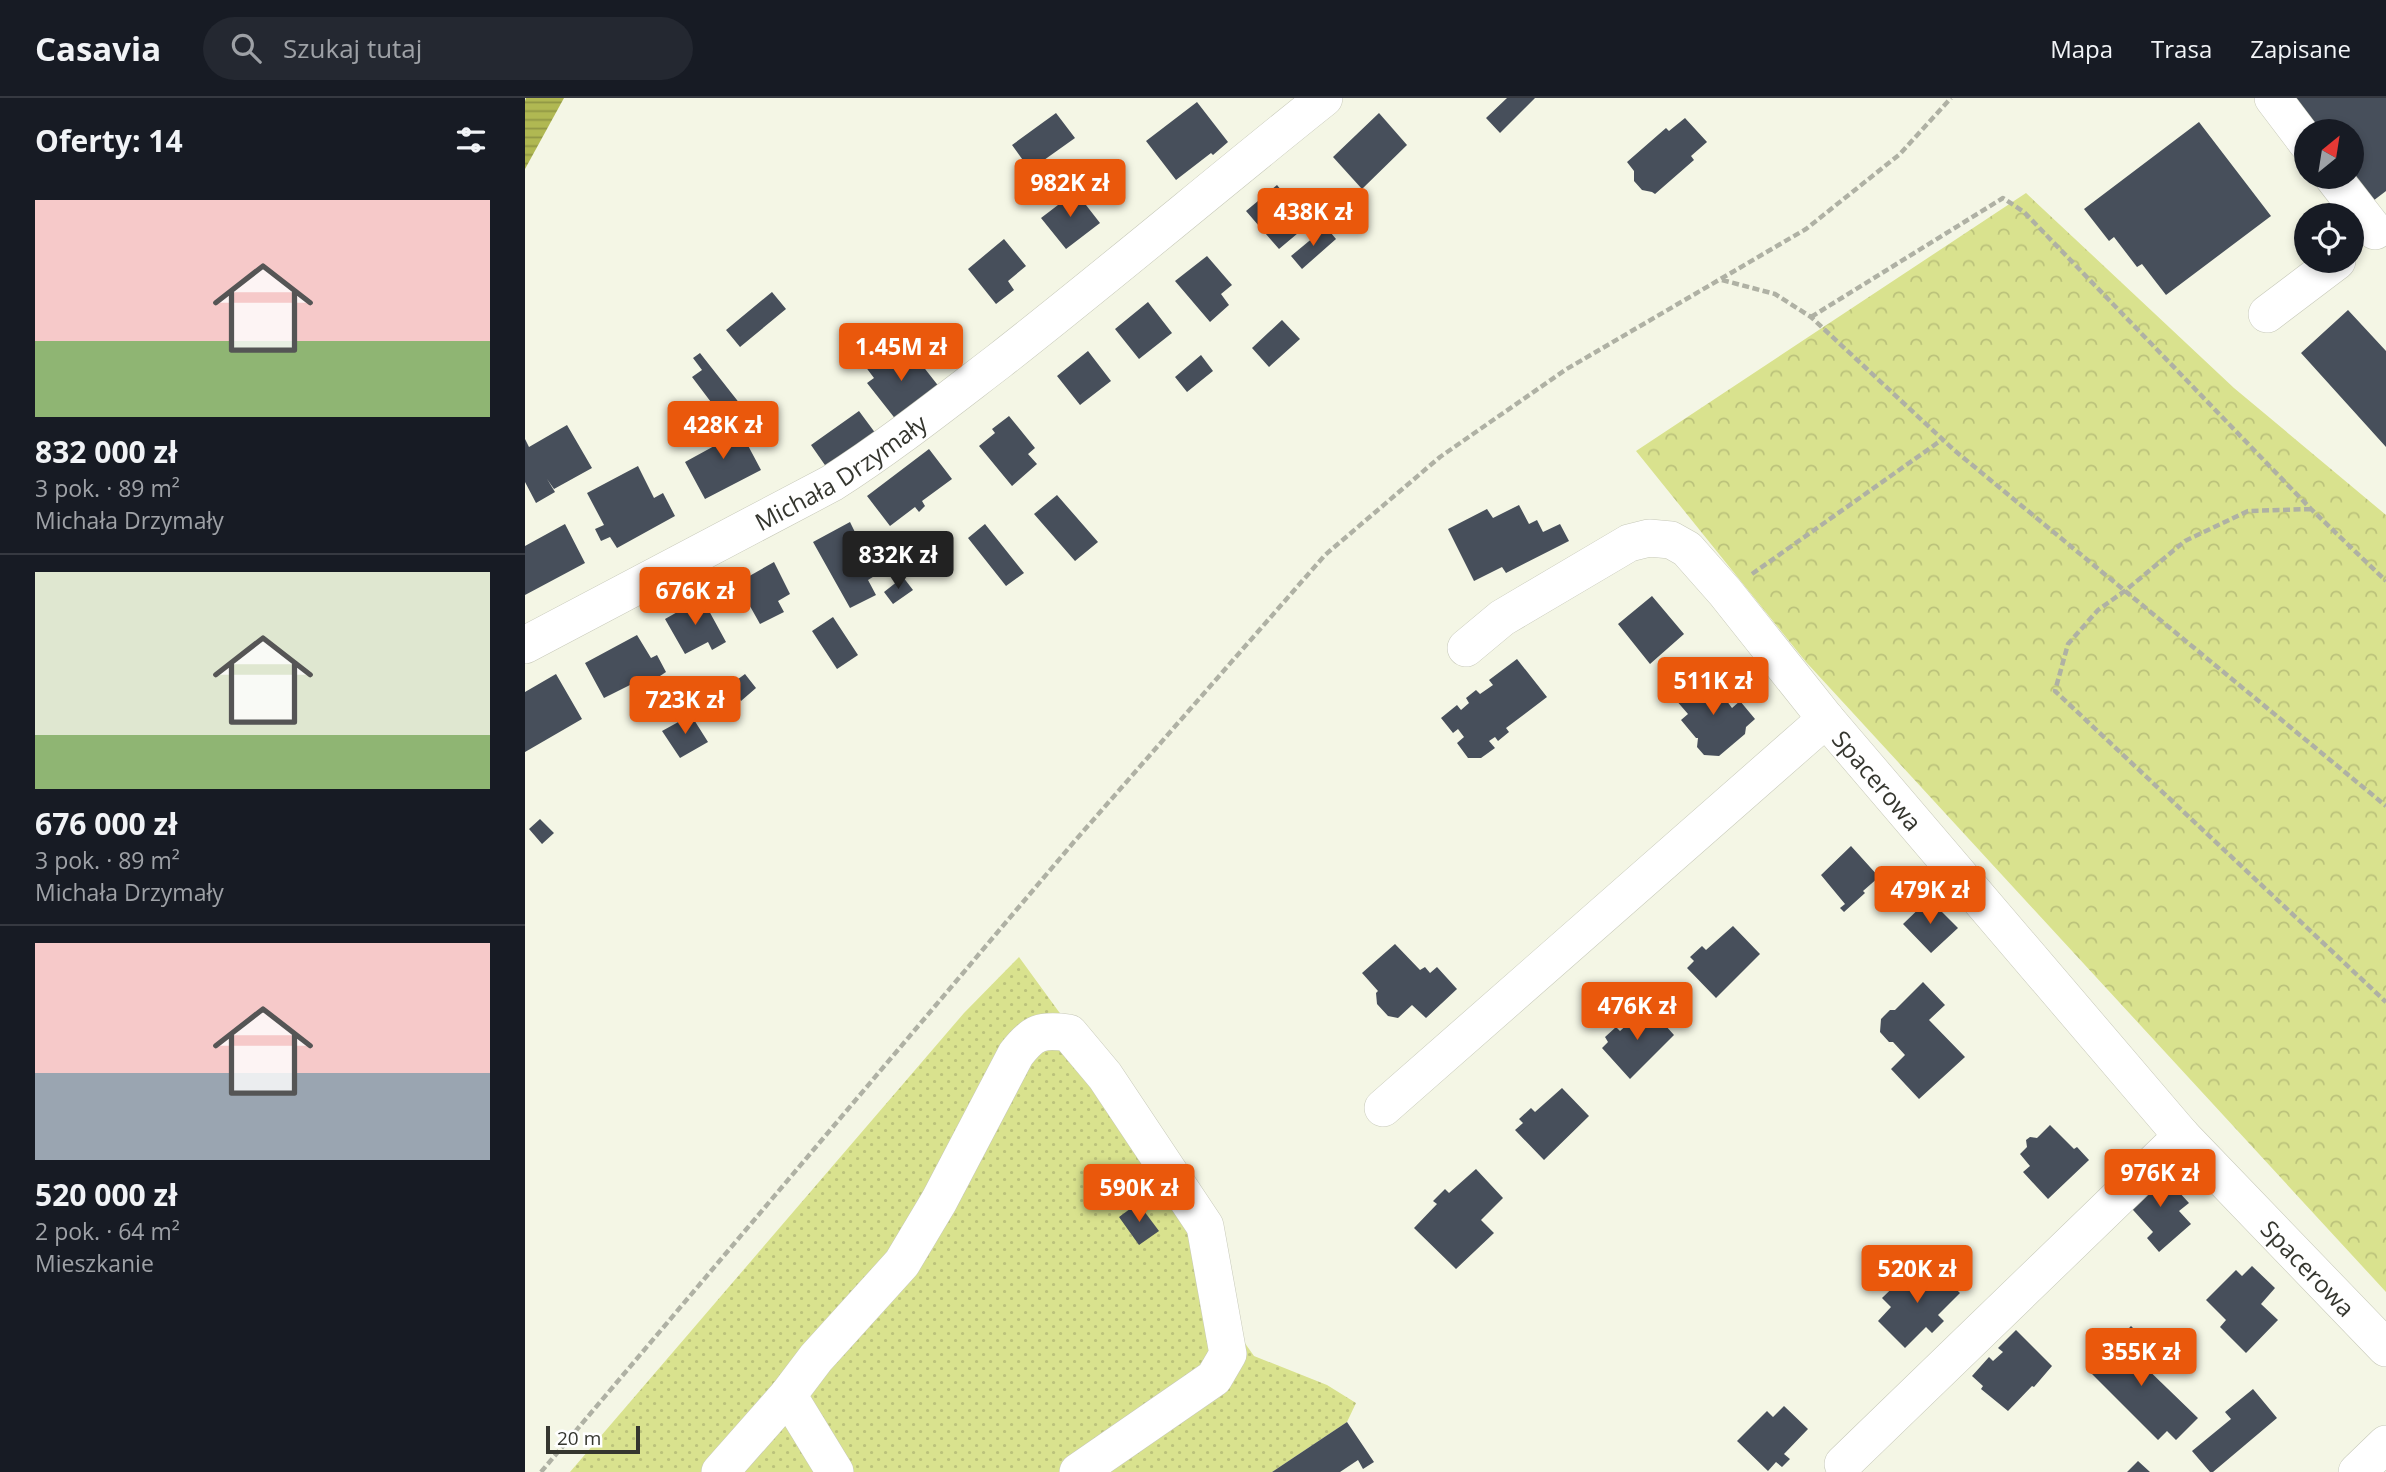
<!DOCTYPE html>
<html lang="pl">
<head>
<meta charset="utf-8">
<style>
  :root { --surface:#171b24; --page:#242831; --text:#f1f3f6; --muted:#9ea1a6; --line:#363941; --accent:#ea580c }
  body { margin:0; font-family:"Open Sans",sans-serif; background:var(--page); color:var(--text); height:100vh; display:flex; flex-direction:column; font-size:26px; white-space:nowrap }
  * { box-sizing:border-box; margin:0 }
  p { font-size:23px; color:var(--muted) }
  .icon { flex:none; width:38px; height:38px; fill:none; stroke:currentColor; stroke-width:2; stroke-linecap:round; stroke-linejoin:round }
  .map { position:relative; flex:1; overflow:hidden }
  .details { display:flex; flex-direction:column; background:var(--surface); width:525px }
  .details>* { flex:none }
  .needle { width:46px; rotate:30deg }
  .controls { position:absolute; left:1769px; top:21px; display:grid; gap:14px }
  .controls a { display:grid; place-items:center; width:70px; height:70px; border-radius:50%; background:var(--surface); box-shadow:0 4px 10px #0003; font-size:35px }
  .scale { position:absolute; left:21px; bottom:18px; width:94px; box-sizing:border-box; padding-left:7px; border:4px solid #35362f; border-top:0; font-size:19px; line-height:24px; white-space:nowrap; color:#35362f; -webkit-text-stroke:5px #fff; paint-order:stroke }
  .price { position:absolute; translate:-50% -60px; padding:0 16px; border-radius:7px; background:var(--accent); color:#fff; font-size:23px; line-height:46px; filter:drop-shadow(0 2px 4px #0008) }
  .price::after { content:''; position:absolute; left:50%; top:42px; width:21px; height:16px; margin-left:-10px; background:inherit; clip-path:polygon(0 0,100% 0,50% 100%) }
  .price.selected { background:#222; color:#fff }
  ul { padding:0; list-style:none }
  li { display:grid; align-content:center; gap:14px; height:371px; padding:0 35px }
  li+li { border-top:2px solid var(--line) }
  li span { display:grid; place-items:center; height:217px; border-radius:0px; color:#555 }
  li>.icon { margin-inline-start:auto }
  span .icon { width:126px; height:126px; fill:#fffc; stroke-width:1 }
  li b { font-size:30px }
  h2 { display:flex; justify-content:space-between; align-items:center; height:84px; padding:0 35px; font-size:30px }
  header { display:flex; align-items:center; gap:42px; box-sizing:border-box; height:98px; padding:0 35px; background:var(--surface); border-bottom:2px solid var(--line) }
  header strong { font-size:33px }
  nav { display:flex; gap:38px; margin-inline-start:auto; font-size:24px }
  .search { width:490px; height:63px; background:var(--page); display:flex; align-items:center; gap:18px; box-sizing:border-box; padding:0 24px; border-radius:38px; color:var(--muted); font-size:26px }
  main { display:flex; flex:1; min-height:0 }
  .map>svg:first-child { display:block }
  .grass { fill:url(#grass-dots) }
  .park { fill:url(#park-crowns) }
  .water { fill:url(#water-rules) }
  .building { fill:#474f5b }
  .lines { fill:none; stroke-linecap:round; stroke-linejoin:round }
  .minor-casing { stroke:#c7c9b9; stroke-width:38 }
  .path { stroke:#afb1a4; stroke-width:4.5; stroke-dasharray:7 3.5; stroke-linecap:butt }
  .minor { stroke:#fff; stroke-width:37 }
  .labels { text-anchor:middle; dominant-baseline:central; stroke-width:7; stroke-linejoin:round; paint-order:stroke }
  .street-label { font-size:24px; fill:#35362f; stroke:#fff }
</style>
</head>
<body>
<header>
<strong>Casavia</strong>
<div class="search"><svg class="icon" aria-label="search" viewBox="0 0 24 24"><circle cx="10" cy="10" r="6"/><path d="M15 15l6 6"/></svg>Szukaj tutaj</div>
<nav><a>Mapa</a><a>Trasa</a><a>Zapisane</a></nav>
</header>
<main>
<section class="details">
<h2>Oferty: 14<svg class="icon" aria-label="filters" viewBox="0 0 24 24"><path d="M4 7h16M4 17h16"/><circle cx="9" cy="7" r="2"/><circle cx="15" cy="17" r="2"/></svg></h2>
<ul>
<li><span style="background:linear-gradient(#f6c9c9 65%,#8fb573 0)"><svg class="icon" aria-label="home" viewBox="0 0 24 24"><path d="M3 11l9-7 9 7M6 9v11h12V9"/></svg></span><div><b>832 000 zł</b><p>3 pok. · 89 m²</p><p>Michała Drzymały</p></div></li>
<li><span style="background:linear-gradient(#dfe7d0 75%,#8fb573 0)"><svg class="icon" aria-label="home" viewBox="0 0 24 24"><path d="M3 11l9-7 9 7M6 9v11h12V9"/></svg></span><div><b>676 000 zł</b><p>3 pok. · 89 m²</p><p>Michała Drzymały</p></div></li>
<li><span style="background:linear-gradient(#f6c9c9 60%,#9aa5b1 0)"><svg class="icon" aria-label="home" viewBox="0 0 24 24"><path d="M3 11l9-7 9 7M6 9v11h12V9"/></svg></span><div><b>520 000 zł</b><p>2 pok. · 64 m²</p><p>Mieszkanie</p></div></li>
</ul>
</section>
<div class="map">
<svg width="1861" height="1374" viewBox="0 0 1861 1374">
  <defs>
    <pattern id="grass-dots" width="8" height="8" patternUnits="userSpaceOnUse" patternTransform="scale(1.75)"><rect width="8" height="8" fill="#d9e28e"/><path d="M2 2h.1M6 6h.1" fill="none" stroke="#bbc27b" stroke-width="1.8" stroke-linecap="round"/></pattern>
    <pattern id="park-crowns" width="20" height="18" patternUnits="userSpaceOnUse" patternTransform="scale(1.75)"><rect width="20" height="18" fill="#d9e28e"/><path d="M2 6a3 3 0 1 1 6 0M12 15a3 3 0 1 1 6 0" fill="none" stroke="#bbc27b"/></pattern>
    <pattern id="water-rules" width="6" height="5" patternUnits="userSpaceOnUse" patternTransform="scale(1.75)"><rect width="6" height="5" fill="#b0b852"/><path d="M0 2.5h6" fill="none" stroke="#909644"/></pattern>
  </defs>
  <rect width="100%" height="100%" fill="#f4f6e5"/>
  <path class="grass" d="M494 859 689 1127 712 1234 729 1258 802 1287 831 1305 822 1324 747 1374H45L439 915Z"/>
  <path class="park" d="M1501 95 1709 290 1861 417V1194L1281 564 1111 353Z"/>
  <path class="water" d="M1 0H39L0 71V3Z"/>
  <path class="building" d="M982 0H1010L975 35 961 20Z
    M1767 0H1861V93L1844 106 1827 79V33H1791Z
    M672 4 703 44 688 57 686 55 651 82 621 43Z
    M531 15 550 40 505 72 487 47Z
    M854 15 882 47 837 91 808 59Z
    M1160 20 1182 44 1166 58 1169 62 1130 96 1127 94 1117 92 1109 83V73L1102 64 1141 30 1144 33Z
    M1674 24 1746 118 1641 197 1617 166 1612 169 1589 139 1584 143 1559 111Z
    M752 87 776 116 771 120 779 130 754 151 721 113Z
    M547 89 575 125 541 151 516 120 533 107 529 104Z
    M801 129 811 141 777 171 766 158Z
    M479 141 501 168 483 183 489 192 471 206 443 171Z
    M682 158 707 187 696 196 704 207 685 224 650 183Z
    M247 194 261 211 215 249 201 232Z
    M623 204 647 235 614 261 590 231Z
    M1823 212 1861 253V349L1776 255Z
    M757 222 775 241 744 269 727 250Z
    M386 253 415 290 372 323 342 285 349 280 340 268 358 255 367 267 369 265 365 260 372 255 375 260Z
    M563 253 586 283 555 307 532 278Z
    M175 255 219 311 201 324 167 279 177 272 168 260Z
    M676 257 688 273 662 294 650 279Z
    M334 313 351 336 302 370 286 347Z
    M484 318 510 350 503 356 512 366 487 388 454 348 470 335 467 331Z
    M210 323 236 372 180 401 160 364 191 347 184 333 201 325 202 328Z
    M42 327 67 370 29 391 22 381 30 394 11 405 0 384V341L4 349Z
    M404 351 427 381 397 403 400 408 394 414 390 409 365 428 342 398Z
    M113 368 129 400 138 395 150 418 92 450 85 439 76 443 70 431 79 427 62 395Z
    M532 397 573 444 550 463 509 416Z
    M994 407 1004 426 1012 422 1018 434 1035 426 1044 443 981 475 977 469 949 483 923 431 962 411 968 420Z
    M325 424 351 477 343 482 351 497 325 510 288 444Z
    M40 426 60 465 0 497V448Z
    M460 426 499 475 481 488 443 440Z
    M249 464 265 496 253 503 259 514 235 526 212 485Z
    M378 479 388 492 368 506 359 494Z
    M1127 498 1159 536 1125 566 1093 526Z
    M177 500 201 544 187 552 183 544 160 556 140 521Z
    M308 519 333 557 312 571 287 533Z
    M112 537 126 560 132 557 141 574 135 578 138 585 117 596 111 584 79 600 60 565Z
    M992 561 1022 599 981 630 984 634 973 643 970 639 964 643 970 650 956 660H943L932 645 939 639 933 631 928 635 916 620 932 607 936 612 944 605 941 600 951 592 955 596 968 587 964 582Z
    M1181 575 1207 610 1215 603 1230 621 1221 629 1220 636 1194 658 1179 657 1172 649 1173 640H1171L1156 622 1163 616 1150 601Z
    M31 576 57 621 0 654V594Z
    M220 576 231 590 216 603 205 587Z
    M166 617 183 644 155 660 137 633Z
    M15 721 29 735 17 746 4 731Z
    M1326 748 1354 779 1338 793 1340 795 1319 814 1315 810 1320 806 1296 777Z
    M1404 801 1433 830 1406 855 1378 826Z
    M1208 828 1235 856 1191 900 1162 870 1169 863 1165 859 1177 848 1181 852Z
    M870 846 895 872 900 869 905 875 912 869 932 891 901 920 887 907 873 920 863 918 852 906 851 895 853 893 837 875Z
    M1398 884 1420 907 1404 922 1440 959 1394 1001 1366 971 1380 957 1368 944H1364L1355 934 1356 921 1365 912H1370Z
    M1123 908 1149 937 1105 981 1077 950 1083 944 1080 939 1091 929 1095 933Z
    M1037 990 1064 1018 1019 1062 990 1032 998 1025 994 1021 1006 1010 1010 1014Z
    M1525 1027 1549 1051 1552 1049 1564 1062 1523 1101 1498 1074 1505 1068 1495 1056 1502 1049 1501 1042 1505 1039 1512 1040Z
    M951 1071 978 1100 956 1122 969 1135 931 1171 889 1130 912 1106 908 1103 920 1091 924 1095Z
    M1634 1072 1654 1090 1653 1093 1664 1105 1654 1113 1666 1126 1634 1154 1622 1140 1628 1134 1599 1102Z
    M613 1105 634 1133 614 1147 594 1119Z
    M1407 1168 1435 1195 1413 1217 1419 1223 1407 1235 1401 1229 1380 1250 1353 1223 1366 1209 1357 1200 1387 1171 1395 1180Z
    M1727 1168 1750 1190 1736 1206 1753 1222 1721 1255 1695 1229 1701 1222 1681 1202 1711 1172 1717 1178Z
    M1606 1228 1625 1247 1612 1261 1673 1320 1651 1342 1642 1333 1633 1342 1563 1272Z
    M1491 1232 1527 1268 1509 1289 1507 1288 1483 1313 1456 1291 1458 1288 1447 1278 1464 1259 1468 1263 1478 1254 1473 1250Z
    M1728 1291 1752 1320 1688 1374H1685L1667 1353 1706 1321 1700 1314Z
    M1259 1308 1283 1331 1259 1356 1265 1361 1257 1369 1251 1364 1243 1373 1212 1343 1242 1313 1248 1319Z
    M822 1324 849 1364 838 1371 833 1362 815 1374H747Z
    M1613 1363 1625 1374H1602Z"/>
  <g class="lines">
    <defs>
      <g id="minor">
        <path d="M1748 0 1782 45"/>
        <path d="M1808 79 1850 133"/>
        <path d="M1742 216 1812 163"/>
        <path id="s1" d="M0 547 307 385C365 348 419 305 474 263 584 177 690 87 799 0"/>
        <path id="s2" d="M941 550 977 520 1104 445 1124 440 1146 442 1162 451 1200 494 1301 621 1657 1038 1861 1250"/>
        <path d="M858 1010 1301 621"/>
        <path d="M1318 1366 1657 1038"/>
        <path d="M195 1374 263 1297"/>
        <path d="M310 1374 263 1297 291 1260 377 1165 414 1103 491 956C508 934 516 931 544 935L580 978 680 1128 703 1256 689 1280 553 1374"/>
        <path d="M1832 1374 1861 1346"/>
      </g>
    </defs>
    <use href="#minor" class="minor-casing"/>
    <path class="path" d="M1197 182 1250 196 1286 219 1429 352 1861 708
      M1286 219 1478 100 1499 114 1786 411 1861 483
      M1786 411 1723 413 1660 443 1601 492 1573 512 1543 546 1530 593 1861 904
      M1227 476 1418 341
      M16 1374 548 745 800 457 915 359 1040 272 1281 131 1375 56 1426 0"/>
    <use href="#minor" class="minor"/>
  </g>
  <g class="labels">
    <g class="street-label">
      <text stroke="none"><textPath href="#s1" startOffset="360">Michała Drzymały</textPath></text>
      <text stroke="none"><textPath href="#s2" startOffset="555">Spacerowa</textPath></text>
      <text stroke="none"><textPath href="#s2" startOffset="1206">Spacerowa</textPath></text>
    </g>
  </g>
</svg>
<div class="controls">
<a><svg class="needle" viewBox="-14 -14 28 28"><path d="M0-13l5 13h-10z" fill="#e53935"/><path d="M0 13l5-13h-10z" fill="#9ea1a6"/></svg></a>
<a><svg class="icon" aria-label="locate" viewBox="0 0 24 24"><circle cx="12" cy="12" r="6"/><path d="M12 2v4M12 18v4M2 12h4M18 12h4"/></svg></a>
</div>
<div class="scale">20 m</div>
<b class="price" style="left:545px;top:121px">982K zł</b>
<b class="price" style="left:788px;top:150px">438K zł</b>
<b class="price" style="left:376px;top:285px">1.45M zł</b>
<b class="price" style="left:198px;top:363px">428K zł</b>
<b class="price selected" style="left:373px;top:493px">832K zł</b>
<b class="price" style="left:170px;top:529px">676K zł</b>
<b class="price" style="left:1188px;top:619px">511K zł</b>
<b class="price" style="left:160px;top:638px">723K zł</b>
<b class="price" style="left:1405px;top:828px">479K zł</b>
<b class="price" style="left:1112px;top:944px">476K zł</b>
<b class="price" style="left:1635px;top:1111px">976K zł</b>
<b class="price" style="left:614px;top:1126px">590K zł</b>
<b class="price" style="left:1392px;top:1207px">520K zł</b>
<b class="price" style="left:1616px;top:1290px">355K zł</b>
</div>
</main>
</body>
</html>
